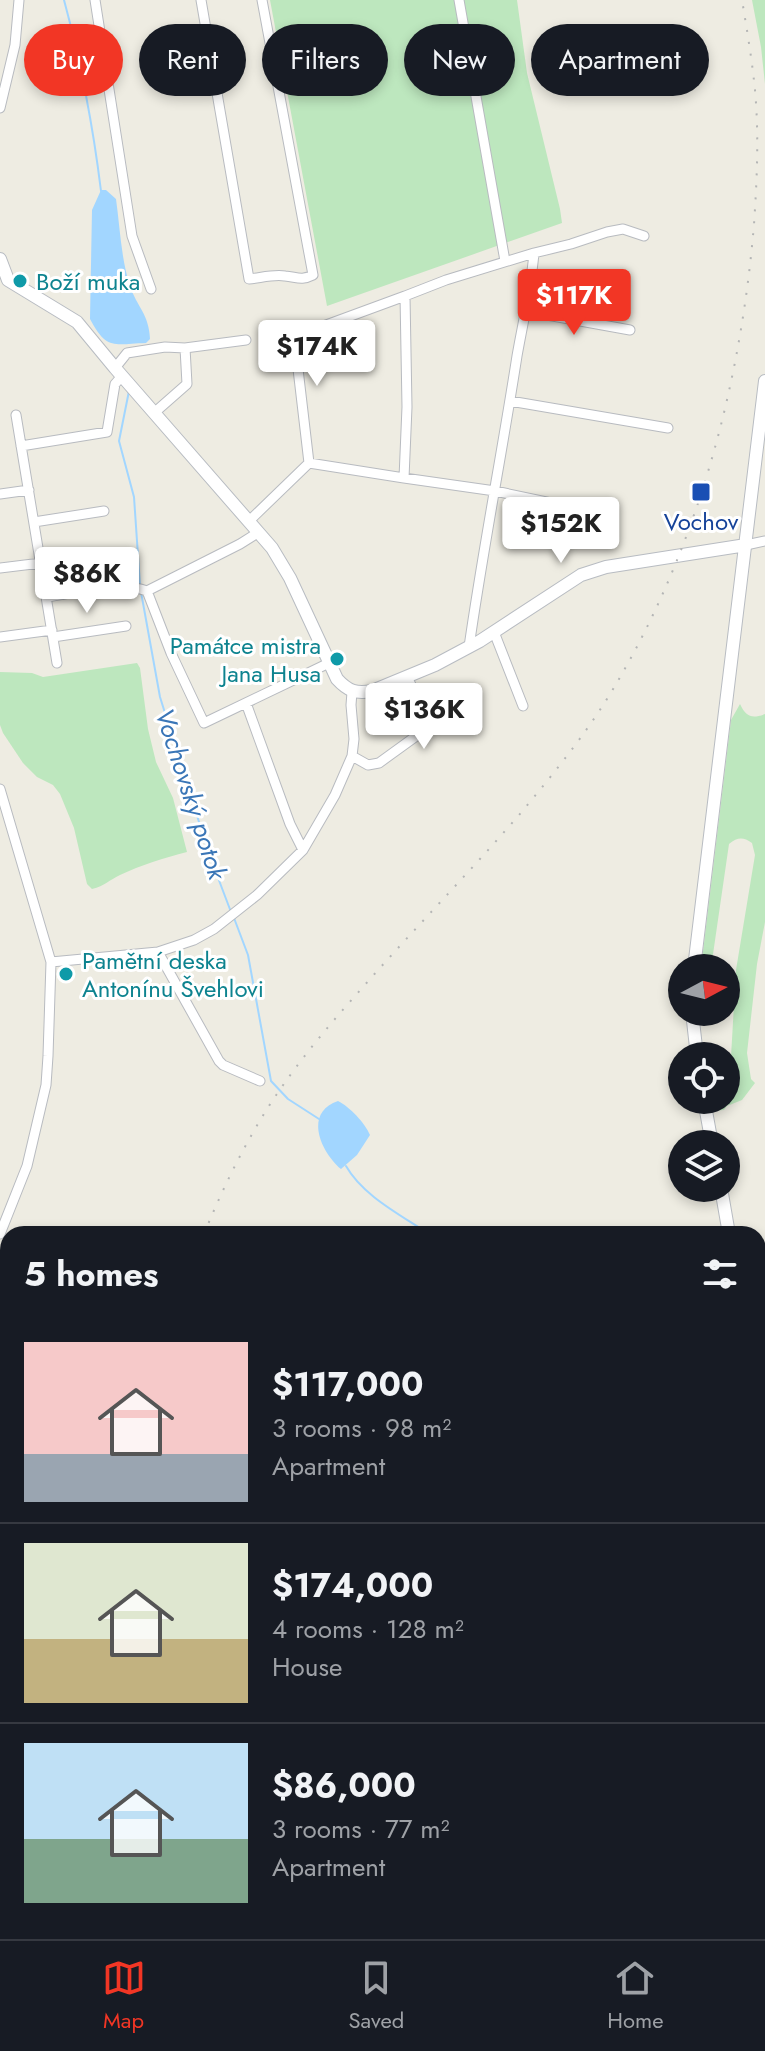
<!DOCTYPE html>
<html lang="en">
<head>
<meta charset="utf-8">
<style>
  :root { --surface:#171b24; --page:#20242c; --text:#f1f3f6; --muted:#9ea1a6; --line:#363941; --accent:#f23625 }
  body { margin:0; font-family:Jost,sans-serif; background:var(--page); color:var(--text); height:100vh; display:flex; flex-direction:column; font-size:30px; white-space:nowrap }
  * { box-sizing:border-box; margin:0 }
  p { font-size:26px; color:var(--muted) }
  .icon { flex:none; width:44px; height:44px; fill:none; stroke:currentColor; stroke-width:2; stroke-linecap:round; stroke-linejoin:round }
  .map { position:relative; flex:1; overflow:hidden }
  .sheet { position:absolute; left:0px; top:1226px; width:766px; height:714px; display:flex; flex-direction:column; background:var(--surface); border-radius:24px 24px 0 0; box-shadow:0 4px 12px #0003 }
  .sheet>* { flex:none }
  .banner { position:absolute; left:24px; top:24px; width:718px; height:72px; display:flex; gap:16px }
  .needle { width:52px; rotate:83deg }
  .buttons { position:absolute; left:668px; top:954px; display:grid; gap:16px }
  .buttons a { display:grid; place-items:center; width:72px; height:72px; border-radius:50%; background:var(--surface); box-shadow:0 4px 12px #0003; font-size:40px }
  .price { position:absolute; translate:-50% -68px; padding:0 18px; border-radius:8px; background:#fff; color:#222; font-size:26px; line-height:52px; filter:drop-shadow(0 2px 4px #0008) }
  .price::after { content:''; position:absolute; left:50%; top:48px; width:24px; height:18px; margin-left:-12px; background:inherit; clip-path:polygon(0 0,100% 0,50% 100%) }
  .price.current { background:var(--accent); color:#fff }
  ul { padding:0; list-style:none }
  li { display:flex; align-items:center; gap:24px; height:200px; padding:0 24px }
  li+li { border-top:2px solid var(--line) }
  li span { display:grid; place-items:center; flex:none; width:224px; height:160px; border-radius:0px; color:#555 }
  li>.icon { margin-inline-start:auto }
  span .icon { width:96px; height:96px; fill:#fffc; stroke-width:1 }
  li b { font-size:34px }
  h2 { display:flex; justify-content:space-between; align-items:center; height:96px; padding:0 24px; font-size:34px }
  .pill { padding:0 28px; border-radius:36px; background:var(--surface); box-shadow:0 4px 12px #0003; font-size:28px; line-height:72px }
  .pill.current { background:var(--accent); color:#fff }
  .menu { display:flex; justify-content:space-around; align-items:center; height:112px; border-top:2px solid var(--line); background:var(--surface); font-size:22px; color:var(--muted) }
  .menu a { display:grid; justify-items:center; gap:4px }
  .menu .current { color:var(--accent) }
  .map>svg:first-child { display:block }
  .green { fill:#bde7be }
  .water { fill:#a2d6ff }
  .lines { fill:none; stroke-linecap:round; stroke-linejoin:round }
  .stream { stroke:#a2d6ff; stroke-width:2 }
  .street-casing { stroke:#b8bbc0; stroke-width:11 }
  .secondary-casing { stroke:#b8bcc2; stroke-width:14 }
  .street { stroke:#fff; stroke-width:9 }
  .secondary { stroke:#fff; stroke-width:12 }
  .rail { stroke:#b4b5b5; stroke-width:2; stroke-dasharray:2 10; stroke-linecap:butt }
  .culture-dot { fill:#0f9aa8; stroke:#fff; stroke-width:3 }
  .transit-dot { fill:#1a4fb4; stroke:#fff; stroke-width:3 }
  .labels { text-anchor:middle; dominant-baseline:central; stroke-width:6; stroke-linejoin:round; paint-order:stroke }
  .culture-label { font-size:24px; fill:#0d838f; stroke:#fff; text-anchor:start }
  .transit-label { font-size:24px; fill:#164399; stroke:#fff }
  .water-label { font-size:26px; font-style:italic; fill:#3a76b7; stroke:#fff }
</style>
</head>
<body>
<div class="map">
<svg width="765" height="1939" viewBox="0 0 765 1939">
  <rect width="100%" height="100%" fill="#eeece2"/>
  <path class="green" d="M270 0H517L527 73 560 209 562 223 327 306Z
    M752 0H765V84L761 47Z
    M137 663 140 668 148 729 156 762 173 798 187 852C164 858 141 865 120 875 109 880 105 886 92 889L87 884 74 828 60 794 53 785 37 777 23 763 3 733 0 725V672L32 673 43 677Z
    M740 704C746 717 752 719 765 714V922L757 964 747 1053 751 1079 755 1083 742 1100 727 1106 724 1110 712 1111 711 1100H726V1072L730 1074 736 970 755 855 752 843C743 837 738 837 729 844L711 968H701L731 720Z"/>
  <path class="water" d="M101 190H106L116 199C120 227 121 259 130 286 137 307 149 314 150 339L146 343C114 344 107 351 90 319L92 210Z
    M338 1101C350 1107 365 1123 370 1135L357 1155 341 1169C321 1152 303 1113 338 1101Z"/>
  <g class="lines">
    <path class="stream" d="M64 0C81 63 93 126 101 191
      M129 391 119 441 134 497 140 585
      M141 592 160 697 209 854 231 912
      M234 918 248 955 271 1081 288 1099 319 1119
      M346 1166C363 1196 401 1215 429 1234
      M697 1234H698
      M758 1271 765 1270"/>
    <defs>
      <path id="street" d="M95 0 132 236 151 289
        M201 0 249 279C260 278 274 274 285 276 297 277 301 281 313 275L262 0
        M459 0 505 261
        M181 57 210 52
        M0 108 15 45 19 0
        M534 253 571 244 607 232 623 229 644 236
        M525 311 630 330
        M185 348 246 340
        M115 368 127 353 165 347 185 348 187 384 154 413
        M510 401 668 428
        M16 415 57 663
        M21 446 107 432 115 384 122 376
        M404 478 309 463 296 352 299 335 405 296
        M0 494 29 490
        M249 521 309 463
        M34 522 104 511
        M259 532 240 544 147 591 171 653 204 723 329 663
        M746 545 765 541
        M0 568 41 563
        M47 597C77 593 117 580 147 591
        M494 632 523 706
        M0 637 52 630
        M53 637 126 626
        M469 647C483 549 502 453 517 356 523 322 531 288 534 253L446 280 405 296 407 407 404 478 495 491 575 508
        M246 703 290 824 303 850
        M352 756 368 765 379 763 419 734C431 717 415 694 407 677
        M0 789 51 962 48 1056 46 1085 27 1166 0 1234
        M158 952 194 940 214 929 257 895 303 850 335 795 352 756 354 739 351 705 352 692
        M51 962 158 952 219 1061 223 1065 260 1081"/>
      <path id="secondary" d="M0 259 8 280 77 322 115 368 272 548 290 578 337 679C348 691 356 694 372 691L435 665 480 641 581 575 606 567 746 545
        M694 968 765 381
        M692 1012 697 1056
        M704 1100 712 1144
        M721 1188 729 1234
        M697 1939 698 1932"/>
    </defs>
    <use href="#street" class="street-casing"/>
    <use href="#secondary" class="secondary-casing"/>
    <use href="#street" class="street"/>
    <use href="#secondary" class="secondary"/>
    <path class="rail" d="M204 1234C222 1190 242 1149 267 1109 295 1065 329 1025 363 987 414 929 468 874 519 815 555 772 591 728 619 679 699 542 741 382 754 224 757 180 759 135 755 90 752 60 747 30 742 0
      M101 1939 102 1932"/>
  </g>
  <g class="culture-dot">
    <circle cx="20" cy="281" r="8"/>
    <circle cx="337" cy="659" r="8"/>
    <circle cx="66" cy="974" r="8"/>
  </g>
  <rect class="transit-dot" x="691" y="482" width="20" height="20" rx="4"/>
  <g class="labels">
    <g class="culture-label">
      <text x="36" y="281">Boží muka</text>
      <text x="321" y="645" text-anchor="end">Památce mistra<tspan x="321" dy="28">Jana Husa</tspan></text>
      <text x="82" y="960">Pamětní deska<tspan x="82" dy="28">Antonínu Švehlovi</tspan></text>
    </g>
    <g class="transit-label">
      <text x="701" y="521">Vochov</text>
    </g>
    <g class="water-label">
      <text transform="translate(191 794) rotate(72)">Vochovský potok</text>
    </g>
  </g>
</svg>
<div class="buttons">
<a><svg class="needle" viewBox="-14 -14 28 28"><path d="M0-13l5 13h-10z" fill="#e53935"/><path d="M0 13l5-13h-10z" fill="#9ea1a6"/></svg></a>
<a><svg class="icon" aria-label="locate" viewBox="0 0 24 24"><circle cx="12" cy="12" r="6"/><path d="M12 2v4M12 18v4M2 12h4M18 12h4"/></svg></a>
<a><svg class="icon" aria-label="layers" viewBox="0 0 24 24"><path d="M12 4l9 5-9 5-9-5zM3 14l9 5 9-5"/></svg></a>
</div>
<b class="price current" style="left:574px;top:337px">$117K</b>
<b class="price" style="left:317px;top:388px">$174K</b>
<b class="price" style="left:561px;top:565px">$152K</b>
<b class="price" style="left:87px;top:615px">$86K</b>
<b class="price" style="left:424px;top:751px">$136K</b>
<div class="banner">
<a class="pill current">Buy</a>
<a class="pill">Rent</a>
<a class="pill">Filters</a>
<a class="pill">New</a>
<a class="pill">Apartment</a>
</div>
<section class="sheet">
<h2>5 homes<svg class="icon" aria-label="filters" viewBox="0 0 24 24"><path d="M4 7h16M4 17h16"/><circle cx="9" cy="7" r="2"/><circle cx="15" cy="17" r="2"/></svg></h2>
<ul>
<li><span style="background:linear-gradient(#f6c9c9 70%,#9aa5b1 0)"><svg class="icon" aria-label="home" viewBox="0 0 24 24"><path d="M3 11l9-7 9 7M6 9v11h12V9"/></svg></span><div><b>$117,000</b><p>3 rooms · 98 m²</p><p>Apartment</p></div></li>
<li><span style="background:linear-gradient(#dfe7d0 60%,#c2b280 0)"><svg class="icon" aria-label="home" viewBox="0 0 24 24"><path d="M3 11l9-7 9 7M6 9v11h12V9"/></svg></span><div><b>$174,000</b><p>4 rooms · 128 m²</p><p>House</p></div></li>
<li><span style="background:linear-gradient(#bfe0f5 60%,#7fa58c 0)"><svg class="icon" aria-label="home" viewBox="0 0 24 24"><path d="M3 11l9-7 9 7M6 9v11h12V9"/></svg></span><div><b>$86,000</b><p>3 rooms · 77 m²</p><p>Apartment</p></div></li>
</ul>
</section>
</div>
<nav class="menu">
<a class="current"><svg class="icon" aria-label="map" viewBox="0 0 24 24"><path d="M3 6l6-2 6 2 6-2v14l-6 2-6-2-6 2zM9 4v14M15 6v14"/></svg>Map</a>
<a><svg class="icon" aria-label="saved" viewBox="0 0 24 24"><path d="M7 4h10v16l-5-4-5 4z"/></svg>Saved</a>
<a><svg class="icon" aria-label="home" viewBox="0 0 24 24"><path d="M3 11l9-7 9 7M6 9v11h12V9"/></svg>Home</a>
</nav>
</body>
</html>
